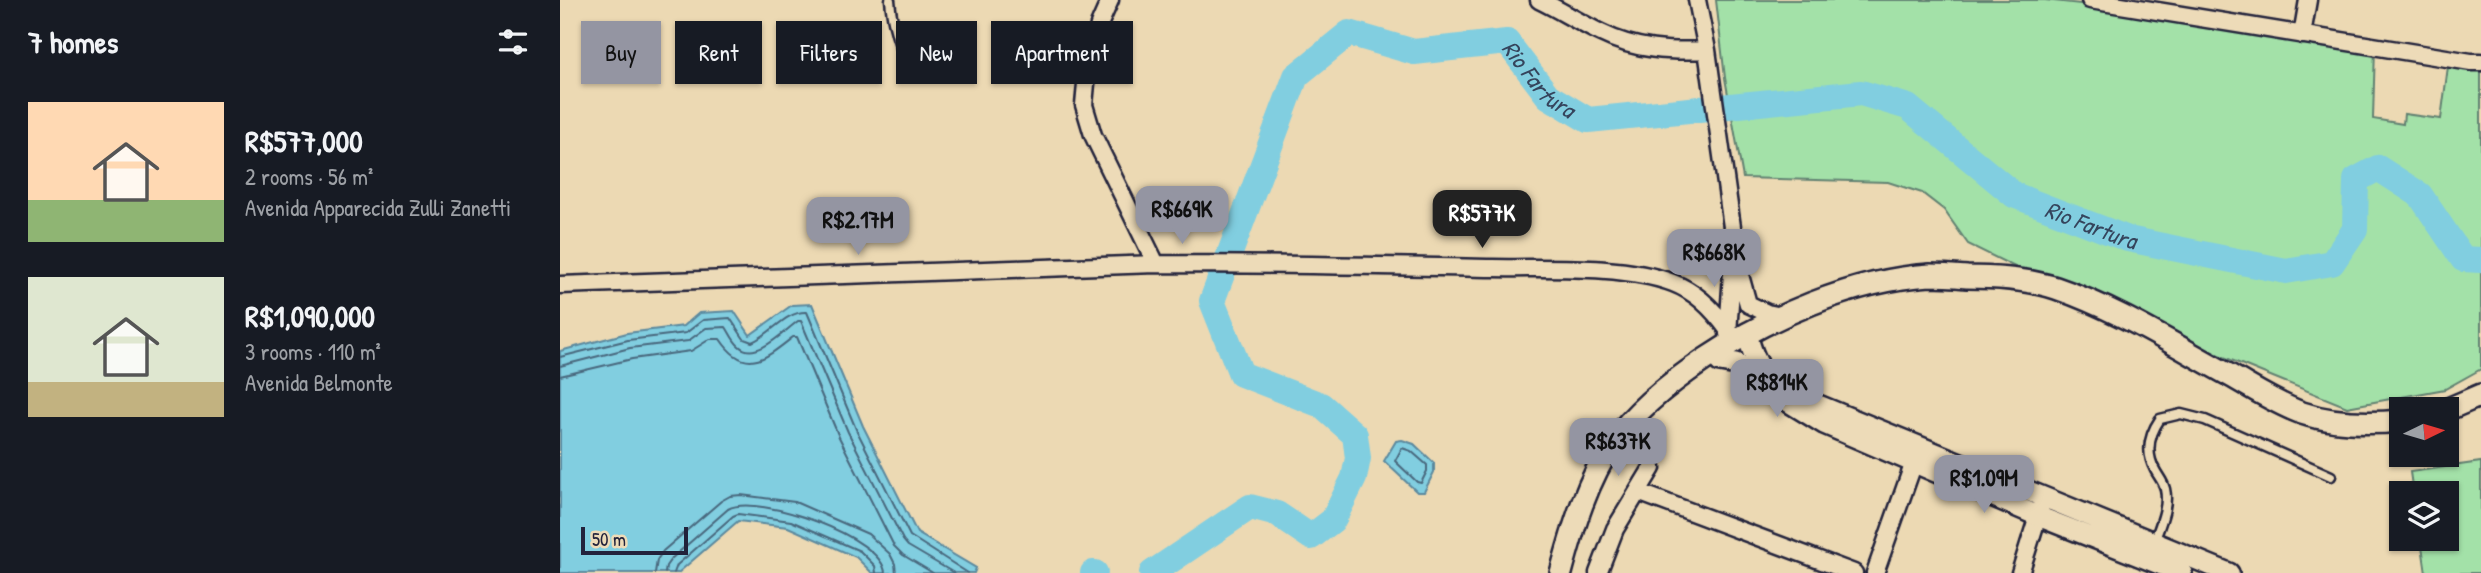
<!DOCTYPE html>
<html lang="en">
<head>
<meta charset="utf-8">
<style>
  :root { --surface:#171b24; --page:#20242c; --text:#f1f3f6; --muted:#9ea1a6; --accent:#9495a2 }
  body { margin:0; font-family:"Patrick Hand",sans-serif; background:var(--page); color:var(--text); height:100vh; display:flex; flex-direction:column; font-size:26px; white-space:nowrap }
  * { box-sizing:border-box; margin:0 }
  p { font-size:23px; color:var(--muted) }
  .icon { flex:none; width:38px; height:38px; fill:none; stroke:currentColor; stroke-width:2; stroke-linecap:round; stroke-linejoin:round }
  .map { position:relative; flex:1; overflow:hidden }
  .details { display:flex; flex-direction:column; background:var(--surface); width:560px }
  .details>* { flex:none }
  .top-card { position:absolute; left:21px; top:21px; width:665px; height:63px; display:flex; gap:14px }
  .needle { width:46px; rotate:85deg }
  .buttons { position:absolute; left:1829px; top:397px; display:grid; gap:14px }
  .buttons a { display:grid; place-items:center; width:70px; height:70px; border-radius:0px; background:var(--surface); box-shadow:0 2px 5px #0004; font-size:35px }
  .scale { position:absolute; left:21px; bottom:18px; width:107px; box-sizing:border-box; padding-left:7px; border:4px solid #22223b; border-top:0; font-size:19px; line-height:24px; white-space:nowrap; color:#22223b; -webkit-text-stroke:5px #eddbb8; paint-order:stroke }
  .price { position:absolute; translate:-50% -60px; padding:0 16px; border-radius:14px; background:var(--accent); color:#111; font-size:23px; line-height:46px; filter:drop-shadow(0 2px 4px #0008) }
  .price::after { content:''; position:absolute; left:50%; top:42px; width:21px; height:16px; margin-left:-10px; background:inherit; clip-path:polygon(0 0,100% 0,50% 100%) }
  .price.selected { background:#222; color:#fff }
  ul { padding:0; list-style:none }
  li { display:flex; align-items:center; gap:21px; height:175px; padding:0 28px }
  li span { display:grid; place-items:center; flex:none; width:196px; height:140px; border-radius:0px; color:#555 }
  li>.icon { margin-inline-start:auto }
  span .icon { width:84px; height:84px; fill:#fffc; stroke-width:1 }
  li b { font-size:30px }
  h2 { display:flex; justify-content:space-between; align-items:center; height:84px; padding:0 28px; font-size:30px }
  .pill { padding:0 24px; border-radius:0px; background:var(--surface); box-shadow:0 2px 5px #0004; font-size:24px; line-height:63px }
  .pill.selected { background:var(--accent); color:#111 }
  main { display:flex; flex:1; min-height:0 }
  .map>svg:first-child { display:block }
  .green { fill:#a3e1a8; stroke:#628272; stroke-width:2 }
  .water { fill:#81cee0; stroke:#5b899e; stroke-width:2 }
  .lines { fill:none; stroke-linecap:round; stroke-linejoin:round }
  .shore { stroke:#48677d; stroke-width:2 }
  .river { stroke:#81cee0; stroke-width:26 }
  .service-casing { stroke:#22223b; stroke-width:13 }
  .minor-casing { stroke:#22223b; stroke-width:21 }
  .tertiary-casing { stroke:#22223b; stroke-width:24 }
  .secondary-casing { stroke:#22223b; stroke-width:26 }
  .service { stroke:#eddbb8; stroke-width:8 }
  .minor { stroke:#eddbb8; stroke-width:16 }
  .tertiary { stroke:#eddbb8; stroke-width:19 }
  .secondary { stroke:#eddbb8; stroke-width:21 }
  .labels { text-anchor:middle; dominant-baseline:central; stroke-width:5; stroke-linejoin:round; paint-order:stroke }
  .water-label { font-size:24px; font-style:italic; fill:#35445c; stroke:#eddbb8 }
</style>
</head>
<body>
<main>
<section class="details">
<h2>7 homes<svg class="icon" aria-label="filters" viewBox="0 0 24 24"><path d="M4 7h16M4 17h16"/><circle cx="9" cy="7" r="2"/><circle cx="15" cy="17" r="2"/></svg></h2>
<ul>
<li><span style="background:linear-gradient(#ffd9b3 70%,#8fb573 0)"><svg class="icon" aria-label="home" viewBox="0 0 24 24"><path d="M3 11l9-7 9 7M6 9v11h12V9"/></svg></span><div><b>R$577,000</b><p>2 rooms · 56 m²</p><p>Avenida Apparecida Zulli Zanetti</p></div></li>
<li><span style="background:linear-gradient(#dfe7d0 75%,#c2b280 0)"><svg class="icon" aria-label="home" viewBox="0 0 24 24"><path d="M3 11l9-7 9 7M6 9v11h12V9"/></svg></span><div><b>R$1,090,000</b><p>3 rooms · 110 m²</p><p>Avenida Belmonte</p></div></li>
</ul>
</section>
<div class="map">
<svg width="1921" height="573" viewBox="0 0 1921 573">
  <rect width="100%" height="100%" fill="#ecd9b3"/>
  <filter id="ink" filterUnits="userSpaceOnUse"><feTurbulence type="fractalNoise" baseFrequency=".0143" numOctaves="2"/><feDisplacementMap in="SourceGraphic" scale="14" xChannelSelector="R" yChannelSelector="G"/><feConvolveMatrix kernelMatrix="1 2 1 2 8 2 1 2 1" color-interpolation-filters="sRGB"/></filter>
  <g filter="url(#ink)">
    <path class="green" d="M1156 0H1485L1628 16 1815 46 1813 119 1843 124 1844 114 1881 119 1889 59 1921 61V369L1885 389 1787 407 1649 351 1567 310 1463 271 1408 244 1384 210 1362 193 1328 182 1183 178 1165 78Z
      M1921 462V573H1866L1861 539H1886V494L1853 493 1850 472Z"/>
    <path class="water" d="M252 304 303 426 357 533 416 568 414 573H312L296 557 228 527 178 521 118 573H0V351L67 333 124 326 139 313 174 311 190 335 232 305Z
      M842 440 854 444 874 463V472L864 492H857L824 461 836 441Z"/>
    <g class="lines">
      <path class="shore" d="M0 357 68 340 126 333 143 320 170 318 184 339 192 342C212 334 225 311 247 312L296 429 350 536 408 573
        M0 366 70 348 128 341 146 328 166 327C170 333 173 341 179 346 196 362 224 331 238 321H241L288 432 343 540 348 546 394 573
        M0 376 72 359 131 351 150 339H160C185 376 204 360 233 337H237L279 437 334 546 343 555 373 573
        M842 448 851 451 867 465V471L861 483 857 482 835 461Z
        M95 573 97 560 103 551 161 501 170 496 181 495 235 502 308 534 330 554 335 564 336 573
        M105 573 106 566 111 559 168 509C197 493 323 537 325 573
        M114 573 117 565 173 516 178 514 231 521 300 551 315 566 316 573"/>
      <g class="river">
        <path d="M533 573H535"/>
        <path id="s1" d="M592 573 690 507 717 514 751 537 773 520 794 478 798 458 795 435 761 405 681 374 652 301 736 76 789 33 854 52 947 42 988 96 1028 120 1301 93 1348 107 1454 195 1568 239 1726 271 1772 263 1795 229 1796 180 1818 168 1860 195 1903 259 1921 260"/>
      </g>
      <defs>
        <path id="service" d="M330 0C332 23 337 44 349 64
          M1594 542C1600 525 1609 506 1605 489 1603 481 1598 476 1595 470 1585 452 1589 435 1600 419L1621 414 1645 420 1771 476"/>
        <path id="minor" d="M550 0 539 25 527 73 524 105 533 135 596 264
          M979 0C1000 10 1020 23 1041 33 1075 50 1110 52 1147 50
          M1137 0 1147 50 1174 241 1168 334
          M1530 0 1911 62H1921
          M1742 35 1748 0
          M1178 268 1188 304 1207 313 1222 316
          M0 285 596 264C709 264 820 266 933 268 987 269 1062 264 1113 283 1137 292 1154 310 1168 330
          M1078 492 1294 573
          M1038 573 1055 529 1092 468
          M1315 573 1358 451
          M1460 573 1481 506"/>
        <path id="tertiary" d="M1187 333C1198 381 1216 383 1256 404L1669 573
          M1225 400 1264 424 1478 516 1622 573"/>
        <path id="secondary" d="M1160 361 1177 364
          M1886 410 1921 395
          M1001 573C1013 528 1027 480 1054 441 1077 408 1111 382 1144 360 1207 318 1292 280 1370 275 1382 275 1395 276 1407 277 1436 277 1468 279 1496 288 1558 309 1614 345 1671 376 1694 389 1717 404 1742 413 1774 424 1808 424 1841 421"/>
      </defs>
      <use href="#service" class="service-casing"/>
      <use href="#minor" class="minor-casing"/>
      <use href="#tertiary" class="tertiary-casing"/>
      <use href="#secondary" class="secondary-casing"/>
      <use href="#service" class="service"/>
      <use href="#minor" class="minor"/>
      <use href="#tertiary" class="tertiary"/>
      <use href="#secondary" class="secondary"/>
    </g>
  </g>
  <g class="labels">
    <g class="water-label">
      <text stroke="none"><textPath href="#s1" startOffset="1034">Rio Fartura</textPath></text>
      <text stroke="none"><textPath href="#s1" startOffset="1643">Rio Fartura</textPath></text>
    </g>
  </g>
</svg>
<div class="buttons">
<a><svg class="needle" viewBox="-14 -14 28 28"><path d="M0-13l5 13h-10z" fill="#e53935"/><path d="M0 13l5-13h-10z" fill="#9ea1a6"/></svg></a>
<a><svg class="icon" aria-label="layers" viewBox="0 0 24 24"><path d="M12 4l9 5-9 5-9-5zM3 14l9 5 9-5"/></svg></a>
</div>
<div class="scale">50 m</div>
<b class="price" style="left:622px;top:246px">R$669K</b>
<b class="price selected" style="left:922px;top:250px">R$577K</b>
<b class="price" style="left:298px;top:257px">R$2.17M</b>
<b class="price" style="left:1154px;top:289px">R$668K</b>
<b class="price" style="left:1217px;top:419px">R$814K</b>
<b class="price" style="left:1058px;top:478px">R$637K</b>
<b class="price" style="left:1424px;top:515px">R$1.09M</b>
<div class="top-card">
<a class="pill selected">Buy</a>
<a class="pill">Rent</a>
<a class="pill">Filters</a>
<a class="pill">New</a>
<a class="pill">Apartment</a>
</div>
</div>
</main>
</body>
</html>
